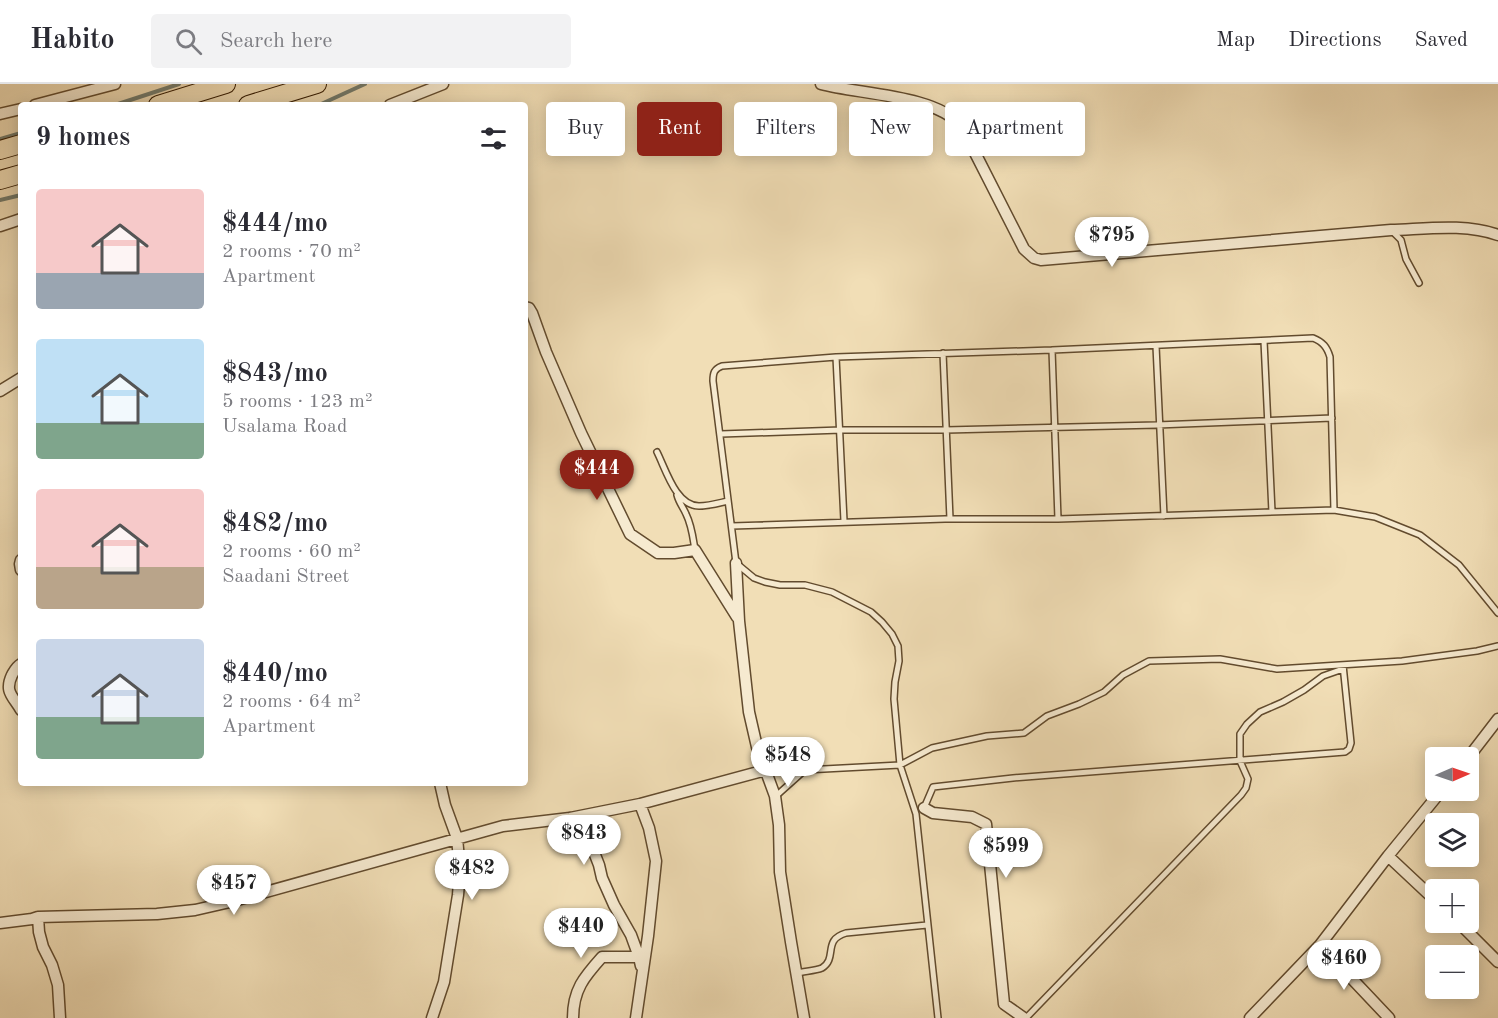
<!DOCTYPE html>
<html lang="en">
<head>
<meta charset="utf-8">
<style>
  :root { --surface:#fff; --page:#f2f2f3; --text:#2b2b33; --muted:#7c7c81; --line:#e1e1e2; --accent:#8f2418 }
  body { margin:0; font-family:"Old Standard TT",serif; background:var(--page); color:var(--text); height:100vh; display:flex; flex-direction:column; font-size:22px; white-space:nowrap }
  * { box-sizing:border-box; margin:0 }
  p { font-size:20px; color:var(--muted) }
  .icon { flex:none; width:33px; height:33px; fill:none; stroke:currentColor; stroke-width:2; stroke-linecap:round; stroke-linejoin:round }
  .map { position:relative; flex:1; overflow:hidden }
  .sheet { position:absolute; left:18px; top:18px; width:510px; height:684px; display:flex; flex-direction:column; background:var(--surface); border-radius:6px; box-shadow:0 3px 15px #0003 }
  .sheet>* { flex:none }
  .banner { position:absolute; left:546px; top:18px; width:570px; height:54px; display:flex; gap:12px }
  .needle { width:39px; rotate:88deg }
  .tools { position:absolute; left:1425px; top:663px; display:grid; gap:12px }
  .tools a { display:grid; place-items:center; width:54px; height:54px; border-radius:6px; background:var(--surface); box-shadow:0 3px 15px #0003; font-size:30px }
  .price { position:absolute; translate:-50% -51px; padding:0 14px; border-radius:21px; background:#fff; color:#222; font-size:20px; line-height:39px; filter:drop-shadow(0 2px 3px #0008) }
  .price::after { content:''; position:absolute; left:50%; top:36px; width:18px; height:14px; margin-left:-9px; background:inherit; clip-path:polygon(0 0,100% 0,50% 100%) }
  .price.active { background:var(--accent); color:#fff }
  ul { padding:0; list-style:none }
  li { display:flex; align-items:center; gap:18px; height:150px; padding:0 18px }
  li span { display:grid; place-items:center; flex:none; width:168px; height:120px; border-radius:6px; color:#555 }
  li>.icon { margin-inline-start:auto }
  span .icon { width:72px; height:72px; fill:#fffc; stroke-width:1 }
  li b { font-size:26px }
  h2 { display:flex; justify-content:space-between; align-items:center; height:72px; padding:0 18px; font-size:26px }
  .chip { padding:0 21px; border-radius:6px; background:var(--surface); box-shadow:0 3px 15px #0003; font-size:21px; line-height:54px }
  .chip.active { background:var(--accent); color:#fff }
  header { display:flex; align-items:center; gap:36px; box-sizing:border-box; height:84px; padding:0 30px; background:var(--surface); border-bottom:2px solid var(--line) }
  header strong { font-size:28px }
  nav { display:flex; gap:33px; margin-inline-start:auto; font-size:21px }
  .search { width:420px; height:54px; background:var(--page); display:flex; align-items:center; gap:15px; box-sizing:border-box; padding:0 21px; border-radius:6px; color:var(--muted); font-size:22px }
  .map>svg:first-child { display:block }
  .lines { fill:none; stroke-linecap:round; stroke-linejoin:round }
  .stream { stroke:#727b6d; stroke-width:4 }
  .lane-casing { stroke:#624b2e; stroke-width:8 }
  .street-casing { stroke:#624b2e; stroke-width:13 }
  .highway-casing { stroke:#331a00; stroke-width:20 }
  .lane { stroke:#f6ead0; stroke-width:5 }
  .street { stroke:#f6ead0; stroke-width:10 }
  .highway { stroke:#f1deb6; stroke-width:18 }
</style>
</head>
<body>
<header>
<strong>Habito</strong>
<div class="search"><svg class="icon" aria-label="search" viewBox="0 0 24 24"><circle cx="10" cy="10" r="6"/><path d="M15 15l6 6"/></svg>Search here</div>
<nav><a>Map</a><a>Directions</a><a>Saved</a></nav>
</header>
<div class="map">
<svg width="1498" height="934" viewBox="0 0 1498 934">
  <rect width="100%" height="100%" fill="#f1deb6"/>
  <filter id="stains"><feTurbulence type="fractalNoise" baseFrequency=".00333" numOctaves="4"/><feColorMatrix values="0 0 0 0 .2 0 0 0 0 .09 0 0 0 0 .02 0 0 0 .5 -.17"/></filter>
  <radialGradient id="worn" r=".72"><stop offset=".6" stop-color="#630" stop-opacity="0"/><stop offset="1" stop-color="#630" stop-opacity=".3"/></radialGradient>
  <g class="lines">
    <path class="stream" d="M115 21 179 0
      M319 21 365 0
      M0 55 21 49
      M0 116 21 111"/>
    <defs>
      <path id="lane" d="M1392 147 1401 156 1406 175 1419 199
        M1264 257 1272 428
        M1156 262 1164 432
        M1052 266 1058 435
        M943 269 950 435
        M836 273 844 437
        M721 350 841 346H946L1157 341 1332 334
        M657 368C666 386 676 422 699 422 709 422 719 419 728 417
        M677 411C679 419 683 423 686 430 692 442 693 454 695 466
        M732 442 945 435H1058L1334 426 1375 433 1420 451 1459 481 1498 529
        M776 712 805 686 900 681 932 664 987 652 1024 649 1047 632 1079 620 1104 608 1123 591 1149 577 1220 575 1277 585 1402 577 1477 567 1498 562
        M924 724 933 703 1013 694 1345 668 1349 665 1351 659 1343 581
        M797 889C804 887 815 887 822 884 838 874 822 856 846 849L927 841
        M938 934 916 730 900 681 894 615 895 598 899 577 898 562 892 550 882 538 871 528 832 508 805 501H780L765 498 754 494 736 479 713 297C713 289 714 285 722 282L836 273 1052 266 1313 254C1323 258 1327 263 1330 273L1334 426
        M1026 934 1241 711 1246 704 1248 695 1240 677V650L1247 640 1260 628 1283 618 1304 606 1323 592 1343 585"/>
      <path id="street" d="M821 0C857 10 936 11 960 41 963 45 965 49 967 53L1024 165 1034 174 1041 176 1391 146C1425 145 1465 139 1498 151
        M35 21 115 0
        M390 21 443 0
        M0 30 21 25
        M0 142 21 135
        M525 223 529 224 532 229 546 268 581 349 630 450 658 469H674L695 466 737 533
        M0 307 21 294
        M21 476 20 480 21 486
        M736 479 739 537 749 628 757 663 775 712 779 741 780 788 791 858 804 934
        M21 580C16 583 15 586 12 591 4 608 13 612 21 626
        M1468 674 1498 635
        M924 724 933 729 972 733 986 740 1004 920 1024 934
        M570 734 584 756 592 763 599 781 602 794 614 821 631 851 639 873 641 882
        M1388 772 1436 817
        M38 833 39 848 43 863 52 881 58 901 60 934
        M1458 838 1498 878
        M0 839 32 835 38 833 157 830 195 826 230 818 503 742 570 734 640 720 766 686
        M1320 861 1389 934
        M432 934 444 898 458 811 460 786 457 754 445 721 440 699
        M573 934C573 906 584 893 602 873H639
        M636 934 648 852 656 777 649 744 640 720
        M1250 934 1320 861 1388 772 1442 706"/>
      <path id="highway" d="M158 21 226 0
        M248 21 317 0
        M0 66 21 60
        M0 96 21 90"/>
    </defs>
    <use href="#lane" class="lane-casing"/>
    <use href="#street" class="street-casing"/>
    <use href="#highway" class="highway-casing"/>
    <use href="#lane" class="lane"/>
    <use href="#street" class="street"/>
    <use href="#highway" class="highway"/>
  </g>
  <rect width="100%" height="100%" filter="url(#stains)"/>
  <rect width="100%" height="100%" fill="url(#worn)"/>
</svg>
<div class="tools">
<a><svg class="needle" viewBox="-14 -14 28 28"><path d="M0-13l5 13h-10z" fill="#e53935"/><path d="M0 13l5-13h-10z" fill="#7c7c81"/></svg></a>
<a><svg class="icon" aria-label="layers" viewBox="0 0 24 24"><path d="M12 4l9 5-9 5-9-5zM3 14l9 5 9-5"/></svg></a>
<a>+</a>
<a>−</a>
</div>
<b class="price" style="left:1112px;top:184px">$795</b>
<b class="price active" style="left:597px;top:417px">$444</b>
<b class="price" style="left:788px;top:704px">$548</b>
<b class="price" style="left:584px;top:782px">$843</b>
<b class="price" style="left:1006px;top:795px">$599</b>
<b class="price" style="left:472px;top:817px">$482</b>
<b class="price" style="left:234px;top:832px">$457</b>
<b class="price" style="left:581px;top:875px">$440</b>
<b class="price" style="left:1344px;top:907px">$460</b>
<div class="banner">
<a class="chip">Buy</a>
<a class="chip active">Rent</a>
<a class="chip">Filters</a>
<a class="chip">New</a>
<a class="chip">Apartment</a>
</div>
<section class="sheet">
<h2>9 homes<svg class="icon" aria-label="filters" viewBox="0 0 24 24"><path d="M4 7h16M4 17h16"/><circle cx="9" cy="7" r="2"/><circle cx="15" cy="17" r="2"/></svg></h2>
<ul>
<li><span style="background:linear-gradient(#f6c9c9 70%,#9aa5b1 0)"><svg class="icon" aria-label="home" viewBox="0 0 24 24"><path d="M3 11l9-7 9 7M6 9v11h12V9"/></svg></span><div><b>$444/mo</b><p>2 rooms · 70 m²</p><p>Apartment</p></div></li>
<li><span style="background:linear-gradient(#bfe0f5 70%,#7fa58c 0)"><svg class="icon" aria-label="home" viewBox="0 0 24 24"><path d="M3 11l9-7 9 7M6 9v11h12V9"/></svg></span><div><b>$843/mo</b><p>5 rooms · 123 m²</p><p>Usalama Road</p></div></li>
<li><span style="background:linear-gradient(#f6c9c9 65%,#b9a48a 0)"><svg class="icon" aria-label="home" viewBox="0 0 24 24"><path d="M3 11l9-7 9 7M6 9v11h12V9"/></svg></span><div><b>$482/mo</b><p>2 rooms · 60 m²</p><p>Saadani Street</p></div></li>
<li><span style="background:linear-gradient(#c9d6e8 65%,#7fa58c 0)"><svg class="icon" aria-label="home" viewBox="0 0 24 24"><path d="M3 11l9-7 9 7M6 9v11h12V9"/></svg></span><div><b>$440/mo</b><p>2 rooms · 64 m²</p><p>Apartment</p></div></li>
</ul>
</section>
</div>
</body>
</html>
